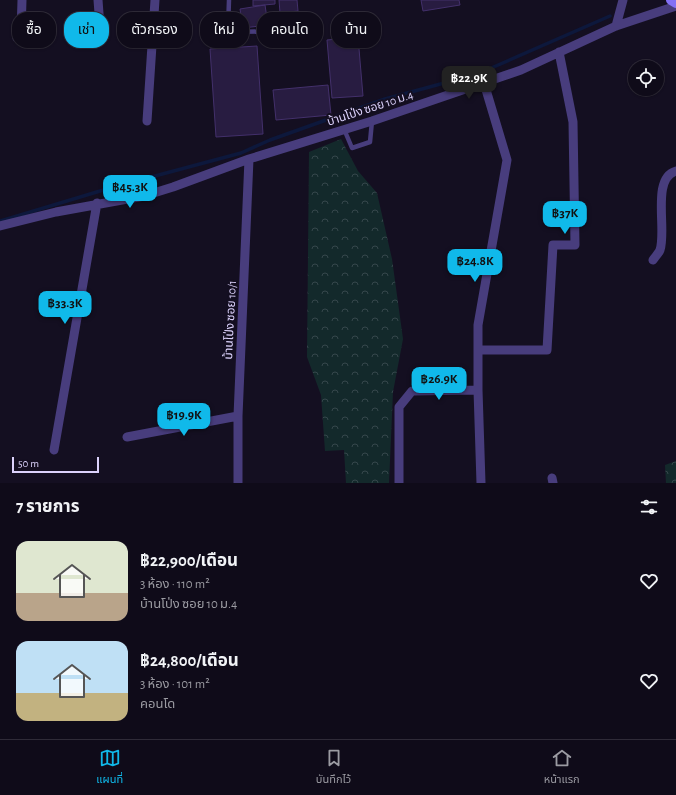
<!DOCTYPE html>
<html lang="th">
<head>
<meta charset="utf-8">
<style>
  :root { --surface:#0f0b19; --page:#181422; --text:#f1f3f6; --muted:#9b9ba2; --line:#2f2b38; --accent:#10b9ea }
  body { margin:0; font-family:"Alegreya Sans","Noto Sans Thai",sans-serif; background:var(--page); color:var(--text); height:100vh; display:flex; flex-direction:column; font-size:15px; white-space:nowrap }
  * { box-sizing:border-box; margin:0 }
  p { font-size:13px; color:var(--muted) }
  .icon { flex:none; width:22px; height:22px; fill:none; stroke:currentColor; stroke-width:2; stroke-linecap:round; stroke-linejoin:round }
  .map { position:relative; height:483px; overflow:hidden }
  .side { display:flex; flex-direction:column; background:var(--surface); flex:1 }
  .side>* { flex:none }
  .banner { position:absolute; left:12px; top:12px; width:400px; height:36px; display:flex; gap:8px }
  .controls { position:absolute; left:628px; top:60px; display:grid; gap:8px }
  .controls a { display:grid; place-items:center; width:36px; height:36px; border-radius:50%; background:var(--surface); box-shadow:0 1px 3px #0004,0 0 0 1px var(--line); font-size:20px }
  .scale { position:absolute; left:12px; bottom:10px; width:87px; box-sizing:border-box; padding-left:4px; border:2px solid #dcd2fc; border-top:0; font-size:11px; line-height:14px; white-space:nowrap; color:#dcd2fc; -webkit-text-stroke:3px #140f21; paint-order:stroke }
  .price { position:absolute; translate:-50% -34px; padding:0 9px; border-radius:8px; background:var(--accent); color:#111; font-size:13px; line-height:26px; filter:drop-shadow(0 1px 2px #0008) }
  .price::after { content:''; position:absolute; left:50%; top:24px; width:12px; height:9px; margin-left:-6px; background:inherit; clip-path:polygon(0 0,100% 0,50% 100%) }
  .price.active { background:#222; color:#fff }
  ul { padding:0; list-style:none }
  li { display:flex; align-items:center; gap:12px; height:100px; padding:0 16px }
  li span { display:grid; place-items:center; flex:none; width:112px; height:80px; border-radius:12px; color:#555 }
  li>.icon { margin-inline-start:auto }
  span .icon { width:48px; height:48px; fill:#fffc; stroke-width:1 }
  li b { font-size:17px }
  h2 { display:flex; justify-content:space-between; align-items:center; height:48px; padding:0 16px; font-size:17px }
  .pill { padding:0 14px; border-radius:16px; background:var(--surface); box-shadow:0 1px 3px #0004,0 0 0 1px var(--line); font-size:14px; line-height:36px }
  .pill.active { background:var(--accent); color:#111 }
  .dock { display:flex; justify-content:space-around; align-items:center; height:56px; border-top:1px solid var(--line); background:var(--surface); font-size:11px; color:var(--muted) }
  .dock a { display:grid; justify-items:center; gap:2px }
  .dock .active { color:var(--accent) }
  .map>svg:first-child { display:block }
  .forest { fill:url(#forest-crowns) }
  .lines { fill:none; stroke-linecap:round; stroke-linejoin:round }
  .stream { stroke:#0d183c; stroke-width:3.5 }
  .building { fill:#281c41; stroke:#43306b }
  .lane { stroke:#483d7d; stroke-width:4.5 }
  .street { stroke:#483d7d; stroke-width:9 }
  .secondary { stroke:#8470f5; stroke-width:10 }
  .labels { text-anchor:middle; dominant-baseline:central; stroke-width:4; stroke-linejoin:round; paint-order:stroke }
  .street-label { font-size:12px; fill:#dcd2fc; stroke:#140f21 }
</style>
</head>
<body>
<div class="map">
<svg width="676" height="483" viewBox="0 0 676 483">
  <defs>
    <pattern id="forest-crowns" width="20" height="18" patternUnits="userSpaceOnUse"><rect width="20" height="18" fill="#13292b"/><path d="M2 6a3 3 0 1 1 6 0M12 15a3 3 0 1 1 6 0" fill="none" stroke="#35474b"/></pattern>
  </defs>
  <rect width="100%" height="100%" fill="#140f21"/>
  <path class="forest" d="M341 139 358 171 377 193 392 259 403 339 393 392 389 483H346L344 450 325 451 321 395 307 357 309 152Z
    M676 461V483H666L665 465Z"/>
  <g class="lines">
    <path class="stream" d="M0 221 110 188 241 153 270 140 385 99 459 79 489 69 610 16"/>
  </g>
  <path class="building" d="M253 0H275V4L253 6Z
    M279 0H297L298 11 280 13Z
    M421 0H459L460 5 423 11Z
    M265 5 268 25 243 28 240 9Z
    M358 37 363 96 332 98 327 40Z
    M257 46 263 134 216 137 210 49Z
    M328 85 331 115 276 120 273 90Z"/>
  <g class="lines">
    <path class="lane" d="M229 0 228 29 234 32 289 31
      M344 129 352 148 370 142 372 121"/>
    <path class="street" d="M98 0 100 27
      M616 26 623 0
      M17 38 21 33 22 0
      M147 121 155 0
      M0 226 56 212 144 196 173 187 249 159 372 121 521 70 616 26 676 6
      M653 260C655 257 659 253 660 250 667 230 651 178 676 171
      M478 350H547L553 245H575L573 122 559 52
      M127 437 238 416
      M54 450 97 203
      M552 478 553 483
      M238 483V416L249 159
      M399 483V407L412 391 478 390
      M481 483 478 390V325L507 160 484 83"/>
    <path class="secondary" d="M671 0 676 3"/>
  </g>
  <g class="labels">
    <g class="street-label">
      <text transform="translate(370 108) rotate(-18)">บ้านโป่ง ซอย 10 ม.4</text>
      <text transform="translate(230 320) rotate(-87)">บ้านโป่ง ซอย 10/1</text>
    </g>
  </g>
</svg>
<div class="controls">
<a><svg class="icon" aria-label="locate" viewBox="0 0 24 24"><circle cx="12" cy="12" r="6"/><path d="M12 2v4M12 18v4M2 12h4M18 12h4"/></svg></a>
</div>
<div class="scale">50 m</div>
<b class="price active" style="left:469px;top:100px">฿22.9K</b>
<b class="price" style="left:130px;top:209px">฿45.3K</b>
<b class="price" style="left:565px;top:235px">฿37K</b>
<b class="price" style="left:475px;top:283px">฿24.8K</b>
<b class="price" style="left:65px;top:325px">฿33.3K</b>
<b class="price" style="left:439px;top:401px">฿26.9K</b>
<b class="price" style="left:184px;top:437px">฿19.9K</b>
<div class="banner">
<a class="pill">ซื้อ</a>
<a class="pill active">เช่า</a>
<a class="pill">ตัวกรอง</a>
<a class="pill">ใหม่</a>
<a class="pill">คอนโด</a>
<a class="pill">บ้าน</a>
</div>
</div>
<section class="side">
<h2>7 รายการ<svg class="icon" aria-label="filters" viewBox="0 0 24 24"><path d="M4 7h16M4 17h16"/><circle cx="9" cy="7" r="2"/><circle cx="15" cy="17" r="2"/></svg></h2>
<ul>
<li><span style="background:linear-gradient(#dfe7d0 65%,#b9a48a 0)"><svg class="icon" aria-label="home" viewBox="0 0 24 24"><path d="M3 11l9-7 9 7M6 9v11h12V9"/></svg></span><div><b>฿22,900/เดือน</b><p>3 ห้อง · 110 m²</p><p>บ้านโป่ง ซอย 10 ม.4</p></div><svg class="icon" aria-label="heart" viewBox="0 0 24 24"><path d="M12 20l-8-8c-3-5 5-10 8-4 3-6 11-1 8 4z"/></svg></li>
<li><span style="background:linear-gradient(#bfe0f5 65%,#c2b280 0)"><svg class="icon" aria-label="home" viewBox="0 0 24 24"><path d="M3 11l9-7 9 7M6 9v11h12V9"/></svg></span><div><b>฿24,800/เดือน</b><p>3 ห้อง · 101 m²</p><p>คอนโด</p></div><svg class="icon" aria-label="heart" viewBox="0 0 24 24"><path d="M12 20l-8-8c-3-5 5-10 8-4 3-6 11-1 8 4z"/></svg></li>
</ul>
</section>
<nav class="dock">
<a class="active"><svg class="icon" aria-label="map" viewBox="0 0 24 24"><path d="M3 6l6-2 6 2 6-2v14l-6 2-6-2-6 2zM9 4v14M15 6v14"/></svg>แผนที่</a>
<a><svg class="icon" aria-label="saved" viewBox="0 0 24 24"><path d="M7 4h10v16l-5-4-5 4z"/></svg>บันทึกไว้</a>
<a><svg class="icon" aria-label="home" viewBox="0 0 24 24"><path d="M3 11l9-7 9 7M6 9v11h12V9"/></svg>หน้าแรก</a>
</nav>
</body>
</html>
